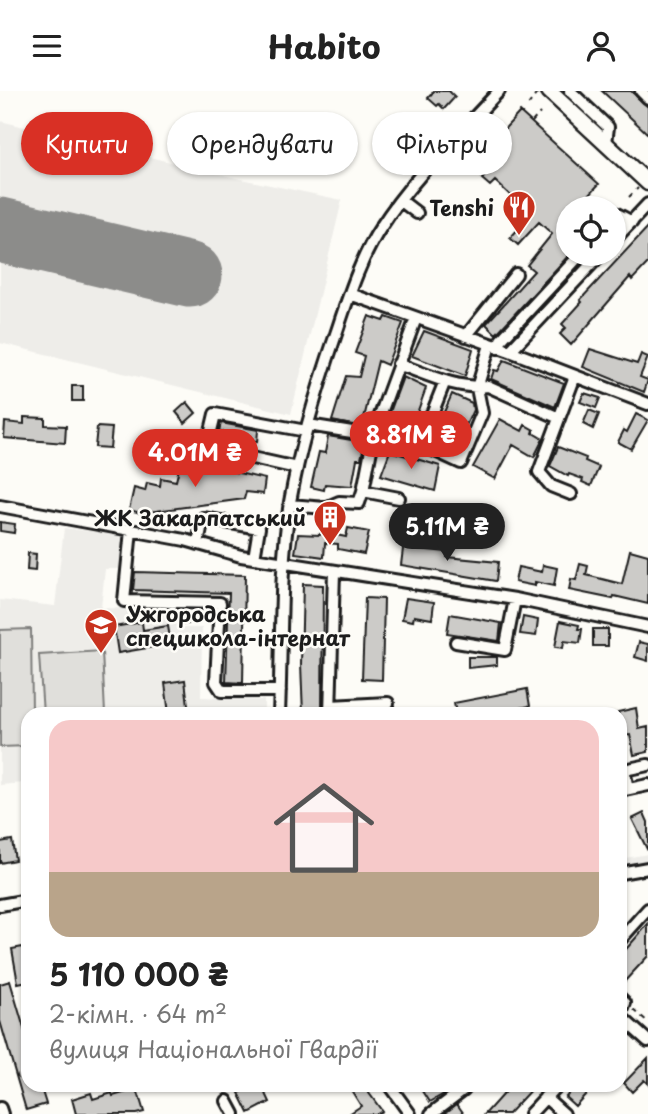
<!DOCTYPE html>
<html lang="uk">
<head>
<meta charset="utf-8">
<style>
  :root { --surface:#fff; --page:#f6f6f6; --text:#222; --muted:#767676; --accent:#d93025 }
  body { margin:0; font-family:"Playpen Sans",sans-serif; background:var(--page); color:var(--text); height:100vh; display:flex; flex-direction:column; font-size:26px; white-space:nowrap }
  * { box-sizing:border-box; margin:0 }
  p { font-size:23px; color:var(--muted) }
  .icon { flex:none; width:38px; height:38px; fill:none; stroke:currentColor; stroke-width:2; stroke-linecap:round; stroke-linejoin:round }
  .map { position:relative; flex:1; overflow:hidden }
  .details { position:absolute; left:21px; top:616px; width:606px; height:385px; display:flex; flex-direction:column; background:var(--surface); border-radius:21px; box-shadow:0 2px 5px #0004 }
  .details>* { flex:none }
  .hud { position:absolute; left:21px; top:21px; width:607px; height:63px; display:flex; gap:14px }
  .buttons { position:absolute; left:556px; top:105px; display:grid; gap:14px }
  .buttons a { display:grid; place-items:center; width:70px; height:70px; border-radius:50%; background:var(--surface); box-shadow:0 2px 5px #0004; font-size:35px }
  .price { position:absolute; translate:-50% -60px; padding:0 16px; border-radius:24px; background:var(--accent); color:#fff; font-size:23px; line-height:46px; filter:drop-shadow(0 2px 4px #0008) }
  .price::after { content:''; position:absolute; left:50%; top:42px; width:21px; height:16px; margin-left:-10px; background:inherit; clip-path:polygon(0 0,100% 0,50% 100%) }
  .price.on { background:#222; color:#fff }
  ul { padding:0; list-style:none }
  li { display:grid; align-content:center; gap:14px; height:371px; padding:0 28px }
  li span { display:grid; place-items:center; height:217px; border-radius:21px; color:#555 }
  li>.icon { margin-inline-start:auto }
  span .icon { width:126px; height:126px; fill:#fffc; stroke-width:1 }
  li b { font-size:30px }
  .tag { padding:0 24px; border-radius:32px; background:var(--surface); box-shadow:0 2px 5px #0004; font-size:24px; line-height:63px }
  .tag.on { background:var(--accent); color:#fff }
  header { display:flex; justify-content:space-between; align-items:center; height:91px; padding:0 28px; background:var(--surface); font-size:32px; font-weight:700 }
  .map>svg:first-child { display:block }
  .built { fill:#eeede9 }
  .green { fill:#e0dfdb; stroke:#7e7e7c; stroke-width:2 }
  .lines { fill:none; stroke-linecap:round; stroke-linejoin:round }
  .runway { stroke:#8c8c8a; stroke-width:65 }
  .building { fill:#cccbc8; stroke:#1c1c1c; stroke-width:2 }
  .minor-casing { stroke:#1c1c1c; stroke-width:16 }
  .major-casing { stroke:#1c1c1c; stroke-width:19 }
  .path { stroke:#1c1c1c; stroke-width:2; stroke-dasharray:5 5; stroke-linecap:butt }
  .minor { stroke:#fdfcf7; stroke-width:10 }
  .major { stroke:#fdfcf7; stroke-width:14 }
  .labels { text-anchor:middle; dominant-baseline:central; stroke-width:5; stroke-linejoin:round; paint-order:stroke }
  .poi-label { font-size:21px; font-weight:bold; fill:#1c1c1c; stroke:#fdfcf7; text-anchor:end }
</style>
</head>
<body>
<header><svg class="icon" aria-label="menu" viewBox="0 0 24 24"><path d="M4 6h16M4 12h16M4 18h16"/></svg>Habito<svg class="icon" aria-label="person" viewBox="0 0 24 24"><circle cx="12" cy="8" r="4"/><path d="M4 21q1-7 8-7t8 7"/></svg></header>
<div class="map">
<svg width="648" height="1023" viewBox="0 0 648 1023">
  <rect width="100%" height="100%" fill="#fdfcf7"/>
  <filter id="ink" filterUnits="userSpaceOnUse"><feTurbulence type="fractalNoise" baseFrequency=".0143" numOctaves="2"/><feDisplacementMap in="SourceGraphic" scale="14" xChannelSelector="R" yChannelSelector="G"/><feConvolveMatrix kernelMatrix="1 2 1 2 8 2 1 2 1" color-interpolation-filters="sRGB"/></filter>
  <g filter="url(#ink)">
    <path class="built" d="M0 30 236 87 342 109 291 323 0 252Z
      M64 437 123 444 119 478H105L101 517 177 519 178 537H202L201 606 264 609V623H28V732L24 692 0 694V509L55 515Z
      M648 763V781L620 787V768Z"/>
    <path class="green" d="M31 538 32 623H28V655L0 656V539Z
      M102 560 105 623H43L39 564Z"/>
    <g class="lines">
      <path class="runway" d="M0 139 190 184"/>
    </g>
    <path class="building" d="M434 0H449L455 6 444 18 439 13 437 15 428 7Z
      M602 0H631L648 16V43Z
      M520 21 599 93 588 105 601 117H569L570 163 496 243 486 233 534 180 527 174 552 143 539 131 518 154 510 147 531 124 495 90 490 95 482 88 487 83 474 71Z
      M405 33 415 43 410 47 413 50 404 60 401 57 398 60 388 50Z
      M648 136V172L632 189 630 186 571 254 560 243 566 237 562 233 582 211 580 209Z
      M369 225 384 230 386 226 403 232 387 274 378 270 364 327 370 328 361 368H357L352 395 325 393 324 399 311 396 319 361 325 362 328 345 351 349 360 343 356 335 332 330 346 285 359 286 364 265 355 262Z
      M424 240 473 258 465 285 412 265Z
      M590 258 637 273 641 263 648 266 640 286 648 289 644 301 583 276Z
      M504 269 564 292 555 316 491 288 494 279 498 280Z
      M403 286 426 297 411 339 386 332Z
      M72 295H83V310H72Z
      M584 302 600 307 596 317 580 311Z
      M452 303 472 312 473 319 456 356 432 348Z
      M187 311 196 322 185 332 176 321Z
      M589 319 599 323 593 338 583 333Z
      M636 323 648 329 631 358 618 351 624 339 627 341Z
      M24 326 45 327V334L66 335 65 352 4 347 5 331 24 333Z
      M500 328 522 340 525 334 534 339 533 342 543 348 534 366 513 354 495 388 473 376Z
      M221 332 258 339 257 351 234 347 235 343 219 340Z
      M97 336 112 337 110 357 95 356Z
      M558 356 586 367 585 370 599 376 591 395 582 391 583 388 569 383 568 385 550 375Z
      M390 360 440 375 435 400 381 384Z
      M181 369 265 388 263 403 246 401 244 408 141 422 129 419 134 397 145 400 147 392 160 395 161 387 176 390Z
      M0 431 15 433 14 442 0 440Z
      M322 437 331 439V443L346 446 348 437 369 441 364 463 338 458V453L325 452 324 466 295 462 298 443 320 444Z
      M404 450 419 452 418 458 447 461V466L498 471 496 490 401 474Z
      M630 459 648 464V513L614 505 613 508 569 499 571 488 576 489 580 473 588 475 586 484 622 493Z
      M28 462 36 463 35 480 27 479Z
      M543 474 557 477 554 495 535 491V495L515 491 518 476 542 481Z
      M135 481 245 484 243 592 226 591 229 502 133 499Z
      M303 493 323 494 322 623H303L301 573Z
      M365 507 384 508 382 589 362 588Z
      M406 507 434 511 432 528 414 525 413 530 402 528Z
      M186 520 188 533 180 534 178 521Z
      M450 523 501 532 499 550 447 542Z
      M523 526 538 529 536 545 520 543Z
      M560 530 579 534 578 538H582L580 552 564 550 563 557 555 556Z
      M142 531 143 539 168 535 171 553 118 562 114 536Z
      M593 538H608V555H593Z
      M639 551 648 553V570L635 566Z
      M468 566H497V574L468 577Z
      M185 589 189 623H169L165 592Z
      M527 598 530 615 487 623H456L454 612Z
      M636 617 639 638 648 636V661L634 664 630 644 623 645 618 621Z
      M644 722 648 731V760L632 728Z
      M12 749 15 769 0 772V751Z
      M648 833V865L624 891 620 887V865Z
      M28 855V890L18 892 12 858Z
      M10 890 28 951V994H40L46 1013 26 1019 0 930V893Z
      M648 967V993L644 989 632 1001 624 992Z
      M254 994H262L270 1011 249 1022 239 1002Z
      M348 994H363L382 1020 377 1023H349L361 1015Z
      M419 994H442L447 1001 430 1011Z
      M511 994H535L508 1023H485Z
      M576 994 586 1003 575 1015 565 1006Z
      M137 998 144 1021 136 1023H76L72 1008 91 1002 93 1008 112 1002 113 1005Z
      M457 1013 464 1023H444Z"/>
    <g class="lines">
      <defs>
        <path id="minor" d="M570 0 608 36 606 52
          M641 0 648 7
          M400 109 417 122
          M614 126 617 123 632 131
          M614 149 648 113
          M350 203 510 260 648 313
          M466 245 516 183
          M498 257 501 249 581 163
          M510 260 601 163
          M398 273C426 283 458 299 488 295L559 327
          M308 334 352 341
          M375 338 420 353 461 372 482 322 477 297 490 254
          M420 353 445 290
          M297 377 207 357 215 323 306 340
          M363 400 399 407
          M571 403 551 395 539 381 575 285
          M290 414 325 417 339 411 359 412 363 400 375 338 416 227
          M0 415 185 449 241 465 515 508 648 536
          M131 439 124 510 220 512 216 591 222 600H280
          M198 453 203 427 259 437 254 467
          M456 551 505 559 515 508
          M330 615 388 612
          M279 623C282 553 279 481 290 411 300 354 317 298 336 243 348 207 360 168 381 136 413 86 459 44 499 0
          M330 623 334 480
          M620 675 624 679 628 698
          M624 679 648 674
          M620 700 648 694
          M620 782 648 777
          M0 814 28 809
          M620 849 648 818
          M620 907 625 912 620 925 648 950
          M389 994 410 1023
          M545 1006 564 1023
          M227 1010 234 1023
          M0 1017 2 1023
          M431 1023 464 998 463 994
          M530 1023 557 994"/>
        <path id="major" d="M549 0 648 92"/>
      </defs>
      <use href="#minor" class="minor-casing"/>
      <use href="#major" class="major-casing"/>
      <path class="path" d="M528 14 538 1
        M488 26 503 40
        M532 31 540 22
        M629 106 638 97
        M634 919 648 931"/>
      <use href="#minor" class="minor"/>
      <use href="#major" class="major"/>
    </g>
  </g>
  <defs>
    <symbol id="restaurant-pin" viewBox="-11 -11 22 30"><path d="M0 17L-7.5 6A9.5 9.5 0 1 1 7.5 6Z" fill="#c8321e" stroke="#fdfcf7"/><path d="M-5-6h1v4h1v-4h1v4h1v-4h1v5L-1.5 .5V6h-2V.5L-5-1ZM5-6V6H3V1.5H1.5Q1.5-4 5-6Z" fill="#fff"/></symbol>
    <symbol id="building-pin" viewBox="-11 -11 22 30"><path d="M0 17L-7.5 6A9.5 9.5 0 1 1 7.5 6Z" fill="#c8321e" stroke="#fdfcf7"/><path d="M-4-6H4V6H1V3H-1V6H-4ZM-2.5-4.3h1.7v1.8h-1.7ZM.8-4.3h1.7v1.8H.8ZM-2.5-1h1.7V.8h-1.7ZM.8-1h1.7V.8H.8Z" fill="#fff"/></symbol>
    <symbol id="school-pin" viewBox="-11 -11 22 30"><path d="M0 17L-7.5 6A9.5 9.5 0 1 1 7.5 6Z" fill="#c8321e" stroke="#fdfcf7"/><path d="M0-5L7-2L0 1L-7-2ZM-4 1L0 2.5L4 1V4Q0 6-4 4Z" fill="#fff"/></symbol>
  </defs>
  <g fill-rule="evenodd">
    <use href="#restaurant-pin" x="500" y="97" width="38" height="52"/>
    <use href="#building-pin" x="311" y="407" width="38" height="52"/>
    <use href="#school-pin" x="82" y="515" width="38" height="52"/>
  </g>
  <g class="labels">
    <g class="poi-label">
      <text x="494" y="116">Tenshi</text>
      <text x="306" y="426">ЖК Закарпатський</text>
      <text x="126" y="522" text-anchor="start">Ужгородська<tspan x="126" dy="24">спецшкола-інтернат</tspan></text>
    </g>
  </g>
</svg>
<div class="buttons">
<a><svg class="icon" aria-label="locate" viewBox="0 0 24 24"><circle cx="12" cy="12" r="6"/><path d="M12 2v4M12 18v4M2 12h4M18 12h4"/></svg></a>
</div>
<b class="price" style="left:411px;top:380px">8.81M ₴</b>
<b class="price" style="left:195px;top:398px">4.01M ₴</b>
<b class="price on" style="left:447px;top:472px">5.11M ₴</b>
<div class="hud">
<a class="tag on">Купити</a>
<a class="tag">Орендувати</a>
<a class="tag">Фільтри</a>
</div>
<section class="details">
<ul>
<li><span style="background:linear-gradient(#f6c9c9 70%,#b9a48a 0)"><svg class="icon" aria-label="home" viewBox="0 0 24 24"><path d="M3 11l9-7 9 7M6 9v11h12V9"/></svg></span><div><b>5 110 000 ₴</b><p>2-кімн. · 64 m²</p><p>вулиця Національної Гвардії</p></div></li>
</ul>
</section>
</div>
</body>
</html>
